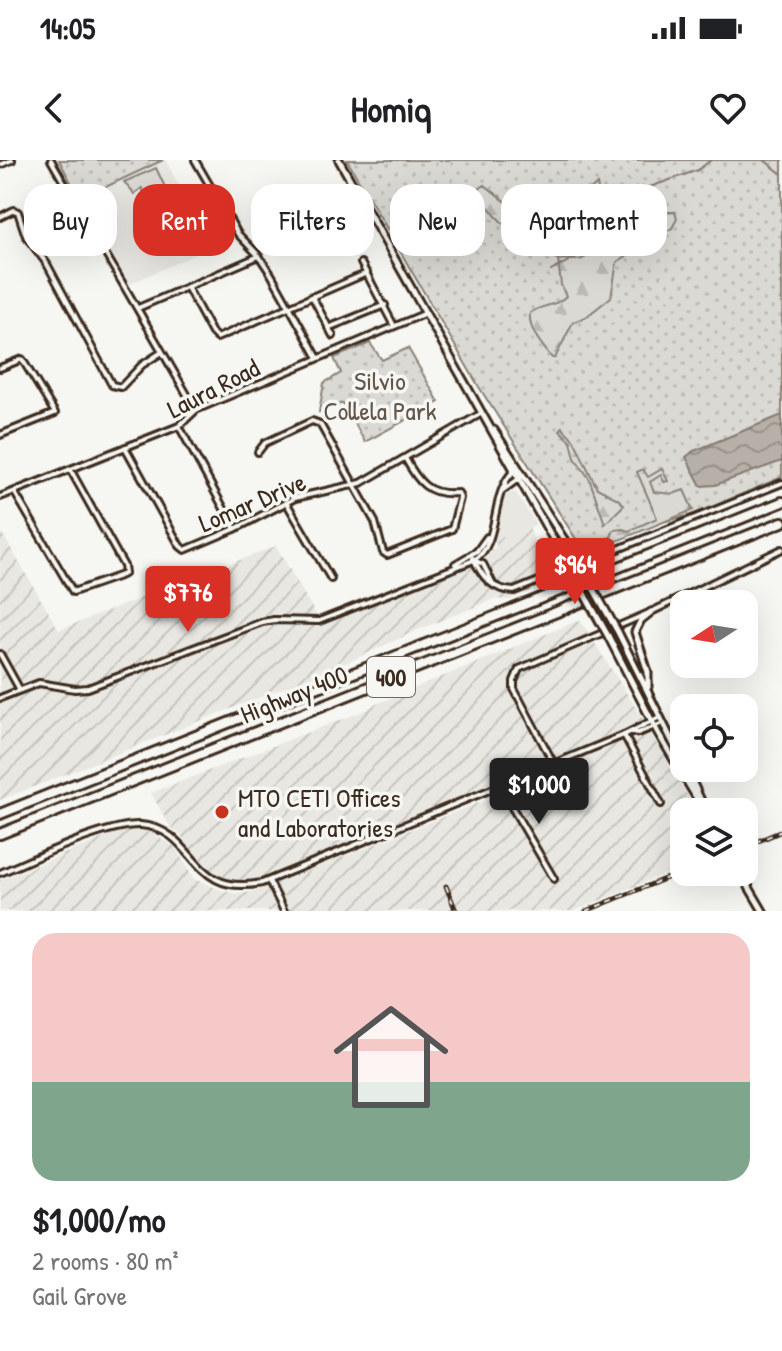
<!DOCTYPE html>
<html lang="en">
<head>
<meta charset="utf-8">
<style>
  :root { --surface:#fff; --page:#f2f2f2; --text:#202124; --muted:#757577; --line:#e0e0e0; --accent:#d93025 }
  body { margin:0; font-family:"Patrick Hand",sans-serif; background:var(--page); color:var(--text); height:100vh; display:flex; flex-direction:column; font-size:30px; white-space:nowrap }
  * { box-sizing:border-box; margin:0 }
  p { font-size:26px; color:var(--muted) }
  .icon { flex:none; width:44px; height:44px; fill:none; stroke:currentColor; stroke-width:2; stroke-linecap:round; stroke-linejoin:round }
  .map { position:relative; height:751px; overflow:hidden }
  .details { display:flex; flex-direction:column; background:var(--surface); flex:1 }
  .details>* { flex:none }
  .banner { position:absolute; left:24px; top:24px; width:734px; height:72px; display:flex; gap:16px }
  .needle { width:52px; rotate:258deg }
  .fabs { position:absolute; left:670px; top:430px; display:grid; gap:16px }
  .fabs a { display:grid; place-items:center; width:88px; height:88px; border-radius:16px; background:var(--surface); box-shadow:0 8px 32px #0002; font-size:40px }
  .price { position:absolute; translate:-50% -68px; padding:0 18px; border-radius:8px; background:var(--accent); color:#fff; font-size:26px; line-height:52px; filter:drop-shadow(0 2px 4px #0008) }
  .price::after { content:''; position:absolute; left:50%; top:48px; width:24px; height:18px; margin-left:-12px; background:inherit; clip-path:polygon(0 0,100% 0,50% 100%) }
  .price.current { background:#222; color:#fff }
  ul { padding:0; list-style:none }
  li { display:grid; align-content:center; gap:16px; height:424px; padding:0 32px }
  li+li { border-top:2px solid var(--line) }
  li span { display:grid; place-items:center; height:248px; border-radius:24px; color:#555 }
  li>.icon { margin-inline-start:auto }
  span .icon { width:144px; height:144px; fill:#fffc; stroke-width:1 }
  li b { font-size:34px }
  .tag { padding:0 28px; border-radius:24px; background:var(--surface); box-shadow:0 8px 32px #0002; font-size:28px; line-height:72px }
  .tag.current { background:var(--accent); color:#fff }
  .status { display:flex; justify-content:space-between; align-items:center; height:56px; padding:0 40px; background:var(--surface); direction:ltr }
  .status svg { height:22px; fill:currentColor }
  header { display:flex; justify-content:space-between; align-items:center; height:104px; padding:0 32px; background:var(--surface); font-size:36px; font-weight:700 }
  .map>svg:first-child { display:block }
  .built { fill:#e8e7e2 }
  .industrial { fill:url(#industrial-furrows) }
  .grass { fill:url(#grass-dots); stroke:#8a8278; stroke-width:2 }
  .forest { fill:url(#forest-firs); stroke:#8a8278; stroke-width:2 }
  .pitch { fill:#dad9d3; stroke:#8a8278; stroke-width:2 }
  .water { fill:url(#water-waves); stroke:#857a71; stroke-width:2 }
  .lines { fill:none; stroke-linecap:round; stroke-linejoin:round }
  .stream { stroke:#857a71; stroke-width:2 }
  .minor-casing { stroke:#3b2a1e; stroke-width:10 }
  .tertiary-casing { stroke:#3b2a1e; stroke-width:10 }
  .secondary-casing { stroke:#3b2a1e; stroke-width:11 }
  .motorway-casing { stroke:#3b2a1e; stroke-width:14 }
  .minor { stroke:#f6f6f2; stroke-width:4 }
  .tertiary { stroke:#f6f6f2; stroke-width:4 }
  .secondary { stroke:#f6f6f2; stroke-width:5 }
  .motorway { stroke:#f6f6f2; stroke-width:8 }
  .rail-casing { stroke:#3b2a1e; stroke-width:5 }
  .rail { stroke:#f6f6f2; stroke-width:2; stroke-dasharray:6; stroke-linecap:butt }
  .secondary-bridge-casing { stroke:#3b2a1e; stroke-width:11; stroke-linecap:butt }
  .secondary-bridge { stroke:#f6f6f2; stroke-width:5 }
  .poi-dot { fill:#c8321e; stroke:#f6f6f2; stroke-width:3 }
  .labels { text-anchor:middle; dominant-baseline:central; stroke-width:7; stroke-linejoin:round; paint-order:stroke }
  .shield { fill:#f6f6f2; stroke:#73675e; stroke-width:2 }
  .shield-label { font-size:24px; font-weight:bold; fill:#3b2a1e }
  .park-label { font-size:26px; fill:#63564b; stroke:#f6f6f2 }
  .street-label { font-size:26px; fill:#3b2a1e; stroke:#f6f6f2 }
  .poi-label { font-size:26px; fill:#3b2a1e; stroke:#f6f6f2; text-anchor:start }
</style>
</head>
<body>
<div class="status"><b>14:05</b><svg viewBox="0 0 49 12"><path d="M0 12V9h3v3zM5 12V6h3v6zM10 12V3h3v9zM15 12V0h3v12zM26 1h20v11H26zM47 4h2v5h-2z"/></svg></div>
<header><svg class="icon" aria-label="back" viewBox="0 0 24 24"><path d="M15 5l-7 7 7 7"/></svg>Homiq<svg class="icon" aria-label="heart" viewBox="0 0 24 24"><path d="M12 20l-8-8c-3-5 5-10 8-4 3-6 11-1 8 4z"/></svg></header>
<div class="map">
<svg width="782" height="751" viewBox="0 0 782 751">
  <defs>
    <pattern id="industrial-furrows" width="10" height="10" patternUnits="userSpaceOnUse" patternTransform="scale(2)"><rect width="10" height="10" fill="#e8e7e2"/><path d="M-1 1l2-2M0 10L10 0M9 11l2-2" fill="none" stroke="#c8c6c1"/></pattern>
    <pattern id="grass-dots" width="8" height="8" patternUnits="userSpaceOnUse" patternTransform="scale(2)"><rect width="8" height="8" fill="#dad9d3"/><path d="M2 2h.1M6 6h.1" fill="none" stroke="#bcbab5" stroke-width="1.8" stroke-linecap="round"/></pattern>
    <pattern id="forest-firs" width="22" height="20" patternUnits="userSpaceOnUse" patternTransform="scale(2)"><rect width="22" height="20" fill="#dad9d3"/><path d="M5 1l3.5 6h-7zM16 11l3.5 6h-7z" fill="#bcbab5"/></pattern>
    <pattern id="water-waves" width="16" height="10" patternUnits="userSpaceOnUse" patternTransform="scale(2)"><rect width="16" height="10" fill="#b6b0a9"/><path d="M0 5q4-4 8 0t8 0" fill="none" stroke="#958f89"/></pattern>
  </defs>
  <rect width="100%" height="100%" fill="#f6f6f2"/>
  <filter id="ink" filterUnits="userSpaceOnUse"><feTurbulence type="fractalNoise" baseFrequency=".0125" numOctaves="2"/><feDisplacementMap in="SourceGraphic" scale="16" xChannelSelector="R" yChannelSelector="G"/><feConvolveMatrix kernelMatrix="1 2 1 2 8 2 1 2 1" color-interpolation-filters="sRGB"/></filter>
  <g filter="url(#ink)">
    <path class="built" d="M165 0 213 86 127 125 80 39Z
      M512 332 516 333 536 364 505 382 497 364 504 337Z"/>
    <path class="industrial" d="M497 364 505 381 529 368 553 423 509 440 494 439 420 469 344 504 0 640V370L59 470 276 386 322 465 467 408 487 397 491 389H495L496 383 493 381Z
      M580 460 641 556 697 652H684V706L574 751H0V720L123 670H147L175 687 194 719 223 731 238 734 257 731 503 633 498 621 263 717 246 721 228 719 210 710 196 697 181 675 170 667 151 633 369 549V547Z"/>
    <path class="grass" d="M59 0H163L80 39Z
      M347 0H782V317L695 354 638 368 583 390 479 227Z
      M370 183 382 200 408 188 439 242 365 282 343 243 319 252 324 223 341 213 334 198Z"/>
    <path class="forest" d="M597 24 598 29C587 45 582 71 563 80L564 87 557 99C524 84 500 66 480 35V28L485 25 511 46 519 62 524 61 537 75 541 71 542 62 526 47 541 41 552 54C570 62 573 51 582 38 586 33 592 29 597 24Z
      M642 33H647L648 42 627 56 619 76 633 74 668 52H675L677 59 672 68 617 102 611 137 586 157 573 162 555 198H552C542 185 528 170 530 153 542 144 556 147 566 136L561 125 558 100C566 98 575 102 582 99 613 86 614 46 642 33Z
      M562 267 574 280 597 328 618 339 624 345 605 364 589 318 575 298 571 281 560 271Z
      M643 309 648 317 662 309 668 321 664 322 661 315 650 322 654 332 673 334 684 330 693 350 585 394 591 384 611 377 614 370 623 369 629 371 657 358 637 312Z"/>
    <path class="pitch" d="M156 8 172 42 154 51 142 28 134 34 124 22Z"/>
    <path class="water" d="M782 255V301L715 325 701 326 686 297 694 291Z"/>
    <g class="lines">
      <path class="stream" d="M764 0 782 14
        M551 111 591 88 602 74 614 50 642 27 647 28 698 10 711 0"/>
      <defs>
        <path id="minor" d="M51 0 196 250
          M195 0 238 74 259 96 271 114 318 198
          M0 5 12 0
          M0 57 14 50 18 52 26 76 47 104 112 225 121 227 142 205 162 192
          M39 92 92 70
          M361 103 394 166
          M187 127 212 173 217 178 367 113
          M312 136 333 176
          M138 148 259 96
          M328 168 385 145
          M0 208 22 199 55 253 0 275
          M179 266 235 369
          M125 287 180 386 185 390 235 369 295 338 361 323 482 253
          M258 292 265 283 312 261 320 264 375 362 383 392 387 395 452 369 460 338 458 333C428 336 418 322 405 298
          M15 333 73 432 122 415 125 413 124 406 70 309
          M0 337 179 266 196 250 426 153
          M286 342 331 419
          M473 398C482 417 492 430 514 431L782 323
          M476 401 483 404 492 422
          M0 494 20 530
          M624 575 661 644
          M500 627 554 719
          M269 721 284 751"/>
        <path id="tertiary" d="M502 331 521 317
          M455 404 477 391 487 377
          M0 538 39 523 75 529 88 528 262 462 274 460 319 461 474 400C501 384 489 334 514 311
          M632 572 638 573 663 563
          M554 604 514 529V521L519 509 651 452 782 389
          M0 713C34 699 107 663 141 665 198 670 188 738 262 723L624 575 660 557"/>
        <path id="secondary" d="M339 0 566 402
          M494 270 576 398
          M618 472 684 605
          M608 476 658 573 705 652
          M648 527V512L635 472 641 460 651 452
          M686 608 704 647
          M740 712 763 751"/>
        <path id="motorway" d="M0 654 782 342
          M0 674 782 362"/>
      </defs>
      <use href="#minor" class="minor-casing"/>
      <use href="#tertiary" class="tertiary-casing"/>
      <use href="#secondary" class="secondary-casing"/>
      <use href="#motorway" class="motorway-casing"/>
      <use href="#minor" class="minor"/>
      <use href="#tertiary" class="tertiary"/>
      <use href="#secondary" class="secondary"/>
      <use href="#motorway" class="motorway"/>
      <defs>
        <path id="rail" d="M744 687 782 671
          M446 726 456 751
          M586 751 684 711"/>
      </defs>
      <use href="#rail" class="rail-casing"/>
      <use href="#rail" class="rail"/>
      <defs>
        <path id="secondary-bridge" d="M576 398 618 472
          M566 402 608 476"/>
      </defs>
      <use href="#secondary-bridge" class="secondary-bridge-casing"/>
      <use href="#secondary-bridge" class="secondary-bridge"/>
    </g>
  </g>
  <circle class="poi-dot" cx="222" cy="652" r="8"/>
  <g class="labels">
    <rect class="shield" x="367" y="497" width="48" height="40" rx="6"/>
    <g class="shield-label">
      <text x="391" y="517">400</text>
    </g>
    <g class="park-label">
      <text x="380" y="220">Silvio<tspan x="380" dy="30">Collela Park</tspan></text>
    </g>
    <g class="street-label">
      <text transform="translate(213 228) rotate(-27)">Laura Road</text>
      <text transform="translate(252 342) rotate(-23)">Lomar Drive</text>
      <text transform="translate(294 534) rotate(-22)">Highway 400</text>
    </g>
    <g class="poi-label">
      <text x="238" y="637">MTO CETI Offices<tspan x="238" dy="30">and Laboratories</tspan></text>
    </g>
  </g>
</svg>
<div class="fabs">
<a><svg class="needle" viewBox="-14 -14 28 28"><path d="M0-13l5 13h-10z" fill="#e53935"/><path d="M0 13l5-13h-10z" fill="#757577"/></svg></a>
<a><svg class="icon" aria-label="locate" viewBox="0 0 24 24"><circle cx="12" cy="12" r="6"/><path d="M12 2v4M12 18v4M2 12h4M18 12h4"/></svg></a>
<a><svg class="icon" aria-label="layers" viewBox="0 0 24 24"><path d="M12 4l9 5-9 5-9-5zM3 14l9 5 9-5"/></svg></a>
</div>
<b class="price" style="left:575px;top:446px">$964</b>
<b class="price" style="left:188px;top:474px">$776</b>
<b class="price current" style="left:539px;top:666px">$1,000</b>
<div class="banner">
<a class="tag">Buy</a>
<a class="tag current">Rent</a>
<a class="tag">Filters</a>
<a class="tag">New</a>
<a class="tag">Apartment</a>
</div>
</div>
<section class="details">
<ul>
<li><span style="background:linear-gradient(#f6c9c9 60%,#7fa58c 0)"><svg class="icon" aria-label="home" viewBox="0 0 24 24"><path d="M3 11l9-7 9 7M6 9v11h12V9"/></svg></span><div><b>$1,000/mo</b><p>2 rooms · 80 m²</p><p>Gail Grove</p></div></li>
</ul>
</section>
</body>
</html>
